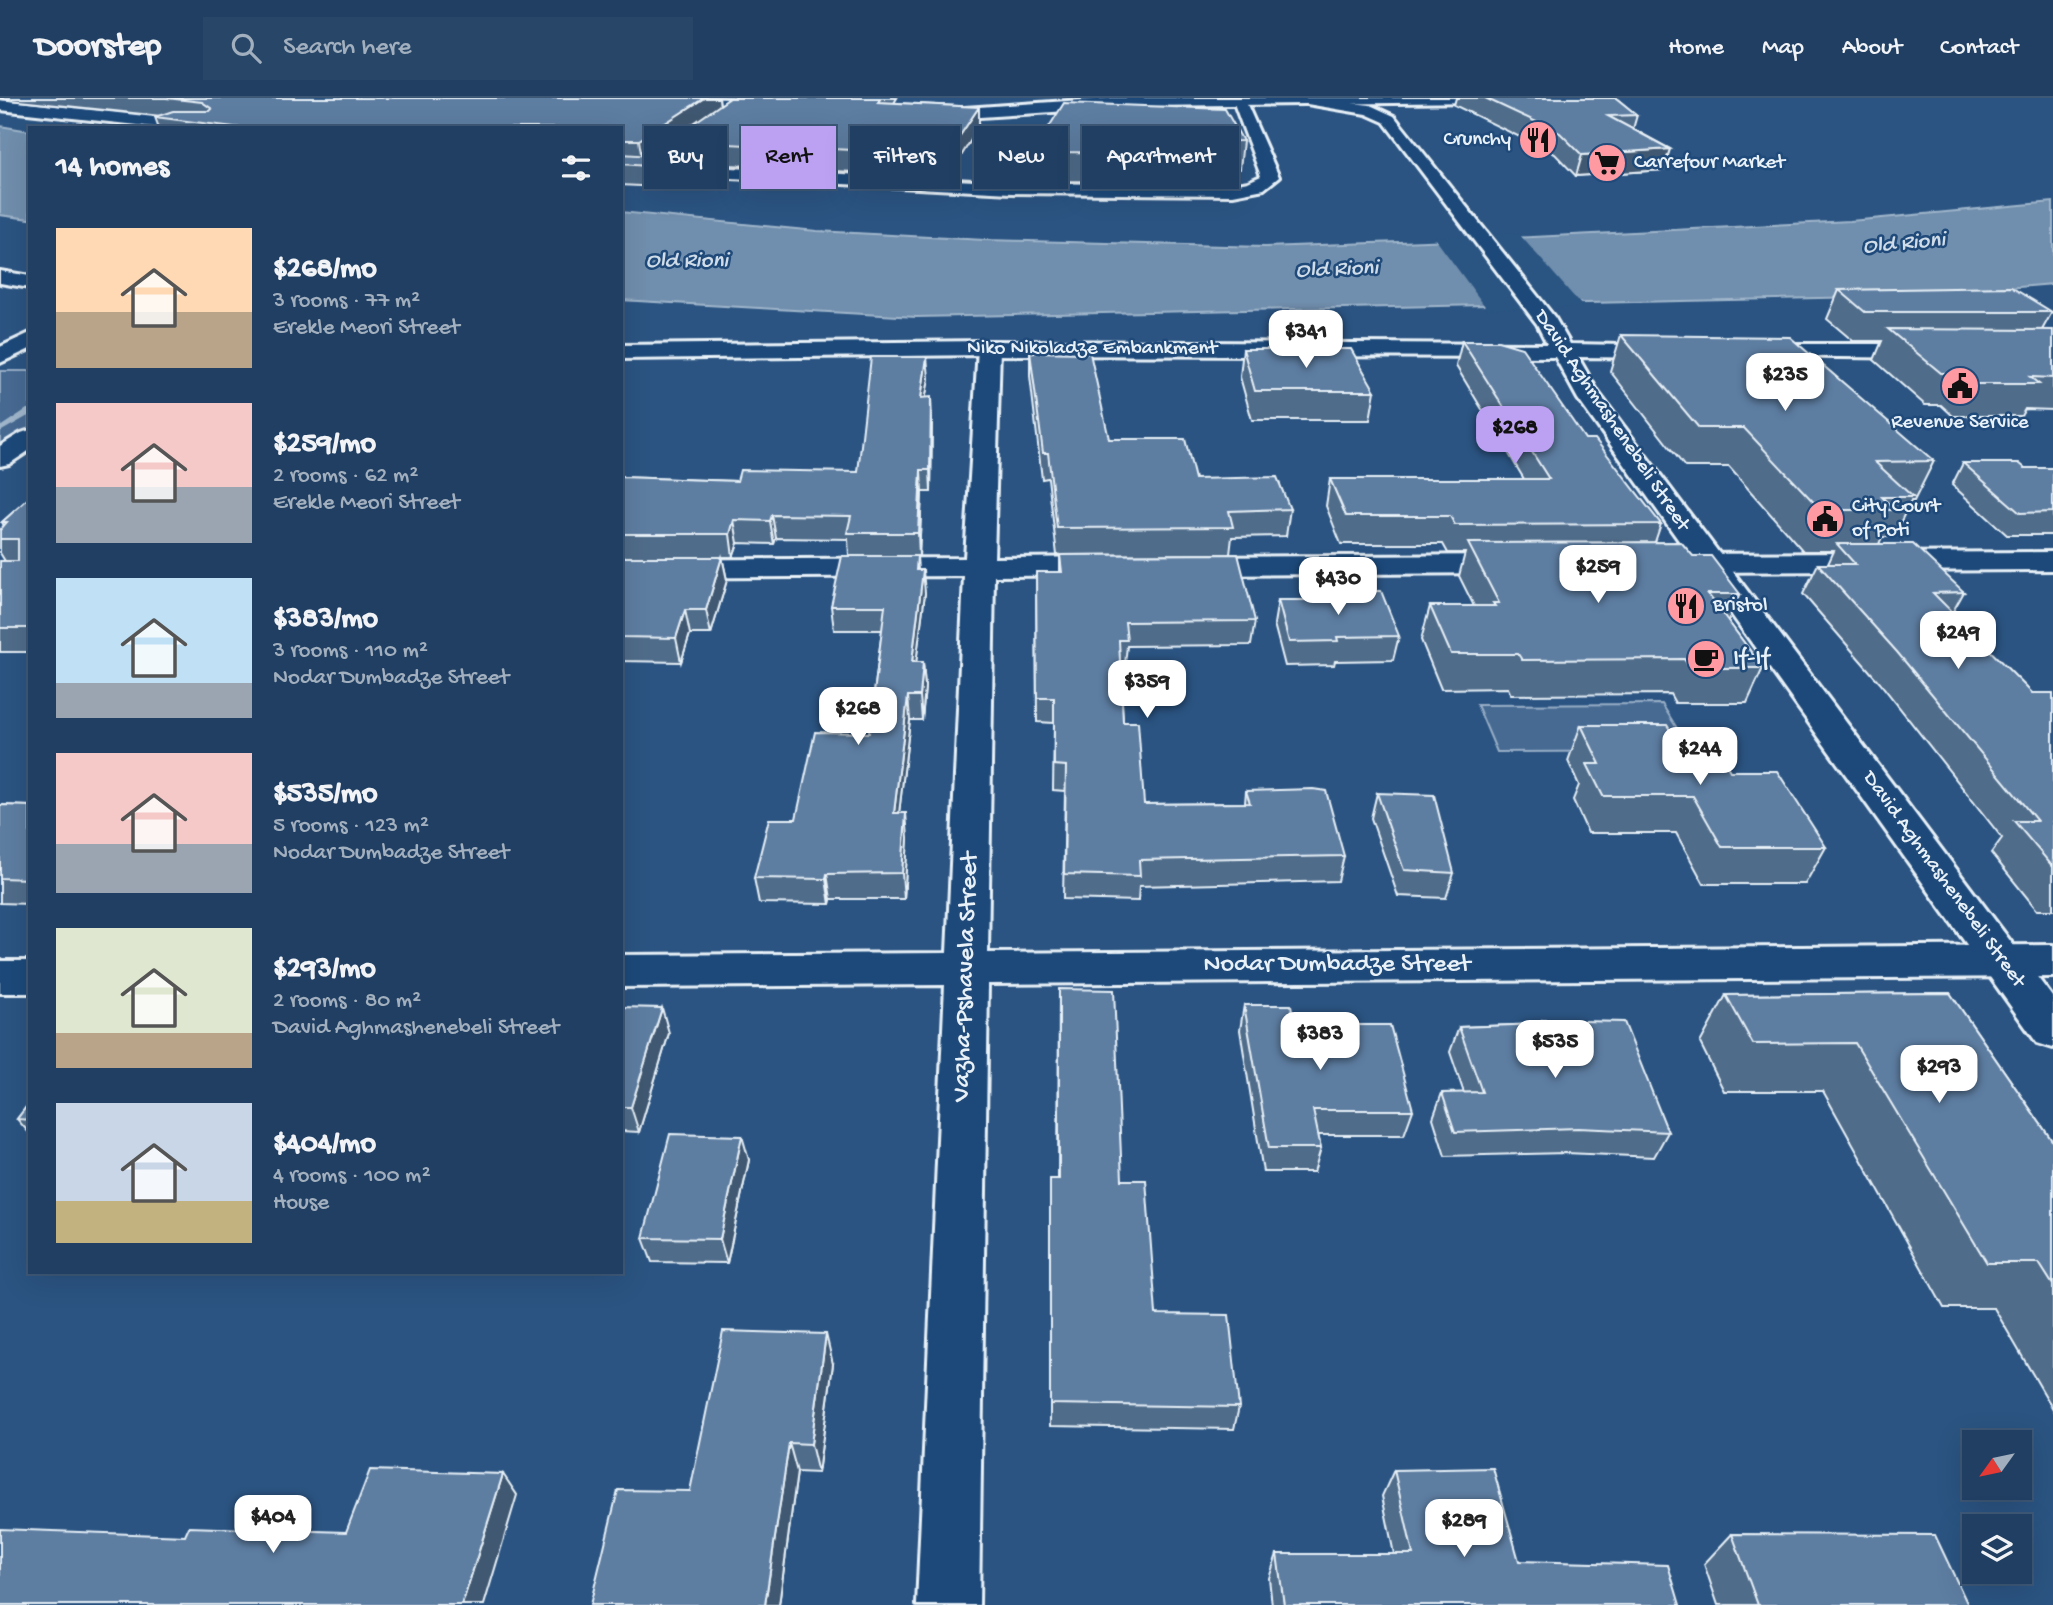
<!DOCTYPE html>
<html lang="en">
<head>
<meta charset="utf-8">
<style>
  :root { --surface:#203f62; --page:#284668; --text:#f1f3f6; --muted:#a2afbe; --line:#3d5877; --accent:#bca0f2 }
  body { margin:0; font-family:"Gochi Hand",sans-serif; background:var(--page); color:var(--text); height:100vh; display:flex; flex-direction:column; font-size:26px; white-space:nowrap }
  * { box-sizing:border-box; margin:0 }
  p { font-size:23px; color:var(--muted) }
  .icon { flex:none; width:38px; height:38px; fill:none; stroke:currentColor; stroke-width:2; stroke-linecap:round; stroke-linejoin:round }
  .map { position:relative; flex:1; overflow:hidden }
  .sheet { position:absolute; left:28px; top:28px; width:595px; height:1148px; display:flex; flex-direction:column; background:var(--surface); border-radius:0px; box-shadow:0 7px 28px #0002,0 0 0 2px var(--line) }
  .sheet>* { flex:none }
  .guide { position:absolute; left:644px; top:28px; width:665px; height:63px; display:flex; gap:14px }
  .needle { width:46px; rotate:237deg }
  .buttons { position:absolute; left:1962px; top:1332px; display:grid; gap:14px }
  .buttons a { display:grid; place-items:center; width:70px; height:70px; border-radius:0px; background:var(--surface); box-shadow:0 7px 28px #0002,0 0 0 2px var(--line); font-size:35px }
  .price { position:absolute; translate:-50% -60px; padding:0 16px; border-radius:14px; background:#fff; color:#222; font-size:23px; line-height:46px; filter:drop-shadow(0 2px 4px #0008) }
  .price::after { content:''; position:absolute; left:50%; top:42px; width:21px; height:16px; margin-left:-10px; background:inherit; clip-path:polygon(0 0,100% 0,50% 100%) }
  .price.current { background:var(--accent); color:#111 }
  ul { padding:0; list-style:none }
  li { display:flex; align-items:center; gap:21px; height:175px; padding:0 28px }
  li span { display:grid; place-items:center; flex:none; width:196px; height:140px; border-radius:0px; color:#555 }
  li>.icon { margin-inline-start:auto }
  span .icon { width:84px; height:84px; fill:#fffc; stroke-width:1 }
  li b { font-size:30px }
  h2 { display:flex; justify-content:space-between; align-items:center; height:84px; padding:0 28px; font-size:30px }
  .pill { padding:0 24px; border-radius:0px; background:var(--surface); box-shadow:0 7px 28px #0002,0 0 0 2px var(--line); font-size:24px; line-height:63px }
  .pill.current { background:var(--accent); color:#111 }
  header { display:flex; align-items:center; gap:42px; box-sizing:border-box; height:98px; padding:0 35px; background:var(--surface); border-bottom:2px solid var(--line) }
  header strong { font-size:33px }
  nav { display:flex; gap:38px; margin-inline-start:auto; font-size:24px }
  .search { width:490px; height:63px; background:var(--page); display:flex; align-items:center; gap:18px; box-sizing:border-box; padding:0 24px; border-radius:0px; color:var(--muted); font-size:26px }
  .map>svg:first-child { display:block }
  .green { fill:#476b93; stroke:#98aec6; stroke-width:2 }
  .water { fill:#708ead; stroke:#a0b6cb; stroke-width:2 }
  .pier { fill:#2b5482 }
  .lines { fill:none; stroke-linecap:round; stroke-linejoin:round }
  .stream { fill:#a0b6cb; fill-rule:evenodd }
  .minor-casing { stroke:#e8f1f8; stroke-width:6 }
  .tertiary-casing { stroke:#e8f1f8; stroke-width:6 }
  .secondary-casing { stroke:#e8f1f8; stroke-width:6 }
  .minor { fill:#1f4a7a; fill-rule:evenodd }
  .tertiary { fill:#1f4a7a; fill-rule:evenodd }
  .secondary { fill:#1f4a7a; fill-rule:evenodd }
  .wall { fill:#506c8a; stroke:#e8f1f8; stroke-width:2; fill-rule:evenodd }
  .shaded-wall { fill:#415871; stroke:#e8f1f8; stroke-width:2 }
  .building { fill:#5d7da1; stroke:#e8f1f8; stroke-width:2 }
  .labels { text-anchor:middle; dominant-baseline:central; stroke-width:5; stroke-linejoin:round; paint-order:stroke }
  .far-poi-label { font-size:21px; fill:#e8f1f8; stroke:#1f4a7a; text-anchor:start }
  .far-street-label { font-size:21px; fill:#e8f1f8; stroke:#1f4a7a }
  .far-water-label { font-size:23px; font-style:italic; fill:#d0dde9; stroke:#1f4a7a }
  .poi-label { font-size:26px; fill:#e8f1f8; stroke:#1f4a7a; text-anchor:start }
  .street-label { font-size:26px; fill:#e8f1f8; stroke:#1f4a7a }
</style>
</head>
<body>
<header>
<strong>Doorstep</strong>
<div class="search"><svg class="icon" aria-label="search" viewBox="0 0 24 24"><circle cx="10" cy="10" r="6"/><path d="M15 15l6 6"/></svg>Search here</div>
<nav><a>Home</a><a>Map</a><a>About</a><a>Contact</a></nav>
</header>
<div class="map">
<svg width="2053" height="1507" viewBox="0 0 2053 1507">
  <rect width="100%" height="100%" fill="#2b5482"/>
  <filter id="ink" filterUnits="userSpaceOnUse"><feTurbulence type="fractalNoise" baseFrequency=".0143" numOctaves="2"/><feDisplacementMap in="SourceGraphic" scale="14" xChannelSelector="R" yChannelSelector="G"/><feConvolveMatrix kernelMatrix="1 2 1 2 8 2 1 2 1" color-interpolation-filters="sRGB"/></filter>
  <g filter="url(#ink)">
    <path class="green" d="M0 273H30V336L0 356Z
      M1662 606 1691 653 1497 654 1477 607Z"/>
    <path class="water" d="M0 28 30 33V121L0 117Z
      M2053 104V186L1916 198 916 219 621 202V114L817 133 985 142 1265 149 1533 139 1850 123Z"/>
    <path class="pier" d="M1519 136 1583 209 1487 211 1434 139Z"/>
    <g class="lines">
      <path class="stream" d="M27 311H30V317L0 334V329Z"/>
      <defs>
        <path id="minor" d="M1232 0 1245 2 1279 79 1264 91 1233 97 1011 95 621 74V64L1011 85 1233 87 1248 84 1261 78Z
          M0 2 209 25 217 30H164L0 12Z
          M989 243 997 245 1000 250 994 460 1113 459 1123 462 1128 468 1123 474 1113 477 994 478 988 855 2053 847V879L988 886 979 1507H917L945 887 621 889V857L947 855 964 478 621 480V462L965 460 978 250 981 245Z
          M30 332V352L9 366 0 368V348L21 335Z
          M2053 454V472L1674 474 1664 471 1659 465 1664 459 1674 456Z
          M1515 457 1525 460 1530 466 1525 472 1515 475 1187 477 1177 474 1172 468 1177 462 1187 459Z
          M0 863H30V895H0Z"/>
        <path id="tertiary" d="M1307 0 1370 7 1394 18 1555 220 1570 246 1677 248 1680 253 1677 258 1669 260 1578 259 1598 294 2053 900V950L2037 945 1578 301 1555 259 989 257 621 261V247L989 243 1547 246 1537 226 1384 24 1366 16 1307 6 1305 3Z
          M0 173 30 178V190L0 185Z
          M30 235V251L0 265V249Z
          M1754 246H1932L1940 248 1943 253 1940 258 1932 260 1746 258 1743 253 1746 248Z"/>
        <path id="secondary" d="M664 0C685 0 773 0 786 7L778 12 671 4Z
          M1488 0 1481 4 1143 8 950 21 929 20 921 15 929 10 950 11 1112 0Z"/>
      </defs>
      <use href="#minor" class="minor-casing"/>
      <use href="#tertiary" class="tertiary-casing"/>
      <use href="#secondary" class="secondary-casing"/>
      <use href="#minor" class="minor"/>
      <use href="#tertiary" class="tertiary"/>
      <use href="#secondary" class="secondary"/>
    </g>
    <path class="wall" d="M0 0H719L720 7 730 0H897L894 5 979 9V29L948 79 835 73 834 67 817 61 812 71 687 65 689 80 678 90 621 87V30H159L155 19 161 18 0 1ZM668 45 671 59 649 58Z
      M1456 0H1616L1637 17 1633 31 1670 51 1663 72 1576 78 1555 56 1454 7Z
      M1047 32 1243 43 1240 71 1162 72 1161 84 1047 83Z
      M1839 192 2052 214 2042 232H2053V312L2025 311 2021 318H1953L1941 307H1925L1874 262 1882 243H1853L1827 221Z
      M1621 237 1934 363 1914 403H1911L1893 439H1882L1879 446 1964 494 1952 515 2032 595H2053V812H2037L1991 755 2002 740 1880 585 1803 496 1818 466H1828L1834 453H1803L1729 369H1685L1610 273Z
      M1462 243 1585 341 1661 426 1655 444 1693 458 1740 496 1728 523 1763 570 1747 605H1675L1670 596 1511 597 1508 590 1441 591 1421 542 1430 508H1474L1459 478 1465 455H1448L1443 446H1341L1326 408 1330 381H1524L1456 268Z
      M1243 251 1375 293 1370 322H1252L1240 279Z
      M1030 254 1109 341 1195 381 1290 411 1286 438 1232 439 1230 456 1057 457 1048 380 1042 381 1030 278Z
      M929 280 925 300 932 321 931 394H922L919 458H917L918 472 925 495 916 564H923L925 589 922 622H910L899 715 908 740 904 801H831L830 806 759 805 754 780 796 721 869 635 882 532H834L831 508 849 458 848 441 776 440 774 446 738 445 733 459H722L727 482 711 536H690L681 564 621 563V379L737 383 858 374Z
      M1963 365 2025 370H2053V437H2007L1952 387Z
      M30 399V554H0V463H5L0 455V432L4 428 2 424Z
      M1060 457 1255 523 1251 547 1127 548 1125 566H1120L1123 624 1144 706 1245 705 1246 693 1344 758 1338 783 1139 788 1138 803 1063 801 1065 693 1053 692 1054 625 1037 624 1036 474H1060Z
      M1336 493 1399 538 1393 562 1335 563 1334 567 1285 568 1274 526 1278 502H1334Z
      M1581 627 1692 668 1730 673 1826 749 1805 786H1704L1676 735H1588L1573 702 1579 687 1568 663Z
      M1377 695 1454 775 1446 800 1398 798 1371 720Z
      M0 707 30 708V806L0 805Z
      M1059 891 1122 1082 1156 1216 1239 1309 1234 1331 1050 1328V1081H1058Z
      M1950 895 2053 1044V1311L1994 1210H1944L1823 993H1724L1700 945 1726 897Z
      M1244 907 1295 927 1413 1012 1404 1037H1318L1321 1050 1314 1074H1263L1240 932Z
      M621 909 669 935 639 1034 621 1033Z
      M1542 922 1668 1034 1654 1059 1566 1055 1445 1058 1433 1020 1442 995H1464L1450 954 1459 929 1540 926Z
      M30 1004V1036L17 1021Z
      M749 1062 727 1165 652 1164 643 1140Z
      M833 1266 818 1375 797 1374 779 1507H590L690 1393Z
      M1394 1372 1519 1463 1680 1507H1272L1269 1480 1277 1456H1394L1382 1398Z
      M1732 1436 1968 1507H1718L1704 1466Z"/>
    <path class="shaded-wall" d="M704 0H719L720 10 668 43V45L642 62 639 42Z
      M979 9V29L948 79 947 57Z
      M815 40 817 61 812 71 810 50Z
      M1670 51 1663 72 1576 78 1582 57Z
      M686 60 689 80 678 90 674 70Z
      M927 259 929 280 922 321 921 300Z
      M931 299 932 321 931 394 930 372Z
      M921 372 922 394 919 458 918 435Z
      M772 417 776 440 774 446 770 423Z
      M734 422 738 445 733 459 730 436Z
      M722 459 727 482 711 536 706 512Z
      M923 472 925 495 913 589 912 564Z
      M685 512 690 536 681 564 676 540Z
      M923 564 925 589 922 622 920 598Z
      M908 598 910 622 896 741 894 715Z
      M906 715 908 740 904 801 902 775Z
      M827 776 831 801 830 806 826 781Z
      M662 910 669 935 639 1034 631 1009Z
      M742 1038 749 1062 727 1165 720 1141Z
      M826 1236 833 1266 818 1375 811 1346Z
      M789 1345 797 1374 779 1507H765Z
      M503 1376 517 1397 484 1507H462Z"/>
    <path class="building" d="M166 0H704L639 42H621V30H242L155 19 173 13H210L212 11 202 4Z
      M730 0H881L878 4 979 9 947 57 833 51 834 46 815 40 810 50 668 43Z
      M1485 0H1616L1637 17 1608 18 1670 51 1582 57 1560 35Z
      M1064 5 1225 11 1243 43 1160 44 1163 55 1048 54 1047 32Z
      M621 56 686 60 674 70 621 66Z
      M2011 189 2052 214H1865L1839 192Z
      M1888 231 2053 232V280L2030 279 2039 286H1969L1956 275H1941Z
      M1621 237 1790 239 1934 363 1875 364 1913 399H1882L1895 412H1821L1744 330H1699Z
      M1462 243H1498L1522 250 1585 341H1595L1661 426 1455 427 1450 418H1346L1330 381H1549Z
      M1243 251H1351L1375 293H1255Z
      M1030 254 1090 255 1109 341H1185L1195 381 1277 379 1290 411 1229 413 1233 429 1057 430 1048 355H1043Z
      M871 259H927L921 300 931 299 930 372H921L918 435H847L851 418 772 417 770 423 734 422 730 436H621V379L737 383 740 372 858 374Z
      M1963 365H2019L2025 370H2053V414L2020 415Z
      M30 399V530H0V463H18V441H0V432L7 424H2Z
      M1681 444 1693 458H1711L1740 496H1708L1763 570H1690L1684 561 1522 562 1518 556H1451L1430 508H1495L1493 505H1499L1468 445Z
      M1837 446H1913L1964 494 1933 495 2032 595H2053V769L2014 723H2037L1897 554 1818 466H1855Z
      M1238 456 1255 523 1125 524 1127 542H1119L1123 624H1138L1144 706 1250 705 1246 693 1313 691 1326 693 1344 758 1139 762 1140 778 1064 776 1066 668 1054 667V600H1037L1036 474H1062L1060 457Z
      M842 458H917L916 472H923L912 564H923L920 598H908L894 715H906L902 775 827 776 826 781 754 780 769 721H796L815 634 869 635 885 508H831Z
      M621 459H722L706 512H685L676 540 621 539Z
      M1336 493H1381L1399 538 1337 539 1338 543 1289 544 1278 502H1339Z
      M1581 627H1667L1692 668H1727L1730 673H1777L1826 749H1722L1693 698H1603L1587 666H1600Z
      M1377 695 1434 697 1454 775 1404 772Z
      M0 707 30 708V781L0 780Z
      M1059 891 1114 892 1122 1082H1146L1156 1216 1229 1217 1239 1309 1050 1306V1081H1059Z
      M1950 895 2053 1044V1187L2039 1165H1987L1855 945 1753 946 1726 897Z
      M1244 907H1291L1295 927H1390L1413 1012H1313L1321 1050H1269Z
      M621 909 662 910 631 1009H621Z
      M1542 922 1624 924 1668 1034 1578 1030 1455 1034 1442 995 1482 994 1459 929 1543 926Z
      M30 1004V1022L17 1021Z
      M670 1036 742 1038 720 1141 643 1140Z
      M723 1233 826 1236 811 1346 789 1345 765 1507H590L618 1392 690 1393Z
      M1493 1370 1519 1463 1668 1467 1680 1507H1284L1277 1456H1413L1394 1372Z
      M370 1372 503 1376 462 1507H0V1431L185 1438 189 1429 346 1434Z
      M1732 1436 1935 1437 1968 1507H1758Z"/>
  </g>
  <defs>
    <symbol id="restaurant-disc" viewBox="-11 -11 22 22"><circle r="9.5" fill="#ff9aa2" stroke="#1f4a7a"/><path d="M-5-6h1v4h1v-4h1v4h1v-4h1v5L-1.5 .5V6h-2V.5L-5-1ZM5-6V6H3V1.5H1.5Q1.5-4 5-6Z" fill="#111"/></symbol>
    <symbol id="supermarket-disc" viewBox="-11 -11 22 22"><circle r="9.5" fill="#ff9aa2" stroke="#1f4a7a"/><path d="M-6-5.5h2.5l.6 2H6L4.5 2H-2.5L-4.4-4H-6ZM-1.5 3.2a1.3 1.3 0 1 0 .1 0ZM3 3.2a1.3 1.3 0 1 0 .1 0Z" fill="#111"/></symbol>
    <symbol id="civic-disc" viewBox="-11 -11 22 22"><circle r="9.5" fill="#ff9aa2" stroke="#1f4a7a"/><path d="M-.6-6.5H3V-4.5H.6V-3L4-1V1h2V6H-6V1h2V-1L-.6-3ZM-1.2 2.5V6h2.4V2.5Z" fill="#111"/></symbol>
    <symbol id="cafe-disc" viewBox="-11 -11 22 22"><circle r="9.5" fill="#ff9aa2" stroke="#1f4a7a"/><path d="M-5.5-4.5H6V0H3Q3 3.5 0 3.5H-2.5Q-5.5 3.5-5.5 0ZM3-3.2v2h1.7v-2ZM-6 4.5H4V6H-6Z" fill="#111"/></symbol>
  </defs>
  <g fill-rule="evenodd">
    <use href="#restaurant-disc" x="1516" y="20" width="44" height="44"/>
    <use href="#supermarket-disc" x="1585" y="43" width="44" height="44"/>
    <use href="#civic-disc" x="1938" y="266" width="44" height="44"/>
    <use href="#civic-disc" x="1803" y="399" width="44" height="44"/>
    <use href="#restaurant-disc" x="1664" y="486" width="44" height="44"/>
    <use href="#cafe-disc" x="1684" y="539" width="44" height="44"/>
  </g>
  <g class="labels">
    <g class="far-poi-label">
      <text x="1511" y="42" text-anchor="end">Crunchy</text>
      <text x="1634" y="65">Carrefour Market</text>
      <text x="1960" y="325" text-anchor="middle">Revenue Service</text>
      <text x="1852" y="409">City Court<tspan x="1852" dy="24">of Poti</tspan></text>
      <text x="1713" y="508">Bristol</text>
    </g>
    <g class="far-street-label">
      <text x="1092" y="251">Niko Nikoladze Embankment</text>
      <text transform="translate(1611 323) rotate(56)">David Aghmashenebeli Street</text>
      <text transform="translate(1943 782) rotate(54)">David Aghmashenebeli Street</text>
    </g>
    <g class="far-water-label">
      <text transform="translate(1904 146) rotate(-5)">Old Rioni</text>
      <text x="687" y="163">Old Rioni</text>
      <text transform="translate(1337 172) rotate(-2)">Old Rioni</text>
    </g>
    <g class="poi-label">
      <text x="1733" y="561">If-If</text>
    </g>
    <g class="street-label">
      <text x="1337" y="867">Nodar Dumbadze Street</text>
      <text transform="translate(967 879) rotate(-88)">Vazha-Pshavela Street</text>
    </g>
  </g>
</svg>
<div class="buttons">
<a><svg class="needle" viewBox="-14 -14 28 28"><path d="M0-13l5 13h-10z" fill="#e53935"/><path d="M0 13l5-13h-10z" fill="#a2afbe"/></svg></a>
<a><svg class="icon" aria-label="layers" viewBox="0 0 24 24"><path d="M12 4l9 5-9 5-9-5zM3 14l9 5 9-5"/></svg></a>
</div>
<b class="price" style="left:1306px;top:272px">$341</b>
<b class="price" style="left:1785px;top:315px">$235</b>
<b class="price current" style="left:1515px;top:368px">$268</b>
<b class="price" style="left:1598px;top:507px">$259</b>
<b class="price" style="left:1338px;top:519px">$430</b>
<b class="price" style="left:1958px;top:573px">$249</b>
<b class="price" style="left:1147px;top:622px">$359</b>
<b class="price" style="left:858px;top:649px">$268</b>
<b class="price" style="left:1700px;top:689px">$244</b>
<b class="price" style="left:1320px;top:974px">$383</b>
<b class="price" style="left:1555px;top:982px">$535</b>
<b class="price" style="left:1939px;top:1007px">$293</b>
<b class="price" style="left:273px;top:1457px">$404</b>
<b class="price" style="left:1464px;top:1461px">$289</b>
<div class="guide">
<a class="pill">Buy</a>
<a class="pill current">Rent</a>
<a class="pill">Filters</a>
<a class="pill">New</a>
<a class="pill">Apartment</a>
</div>
<section class="sheet">
<h2>14 homes<svg class="icon" aria-label="filters" viewBox="0 0 24 24"><path d="M4 7h16M4 17h16"/><circle cx="9" cy="7" r="2"/><circle cx="15" cy="17" r="2"/></svg></h2>
<ul>
<li><span style="background:linear-gradient(#ffd9b3 60%,#b9a48a 0)"><svg class="icon" aria-label="home" viewBox="0 0 24 24"><path d="M3 11l9-7 9 7M6 9v11h12V9"/></svg></span><div><b>$268/mo</b><p>3 rooms · 77 m²</p><p>Erekle Meori Street</p></div></li>
<li><span style="background:linear-gradient(#f6c9c9 60%,#9aa5b1 0)"><svg class="icon" aria-label="home" viewBox="0 0 24 24"><path d="M3 11l9-7 9 7M6 9v11h12V9"/></svg></span><div><b>$259/mo</b><p>2 rooms · 62 m²</p><p>Erekle Meori Street</p></div></li>
<li><span style="background:linear-gradient(#bfe0f5 75%,#9aa5b1 0)"><svg class="icon" aria-label="home" viewBox="0 0 24 24"><path d="M3 11l9-7 9 7M6 9v11h12V9"/></svg></span><div><b>$383/mo</b><p>3 rooms · 110 m²</p><p>Nodar Dumbadze Street</p></div></li>
<li><span style="background:linear-gradient(#f6c9c9 65%,#9aa5b1 0)"><svg class="icon" aria-label="home" viewBox="0 0 24 24"><path d="M3 11l9-7 9 7M6 9v11h12V9"/></svg></span><div><b>$535/mo</b><p>5 rooms · 123 m²</p><p>Nodar Dumbadze Street</p></div></li>
<li><span style="background:linear-gradient(#dfe7d0 75%,#b9a48a 0)"><svg class="icon" aria-label="home" viewBox="0 0 24 24"><path d="M3 11l9-7 9 7M6 9v11h12V9"/></svg></span><div><b>$293/mo</b><p>2 rooms · 80 m²</p><p>David Aghmashenebeli Street</p></div></li>
<li><span style="background:linear-gradient(#c9d6e8 70%,#c2b280 0)"><svg class="icon" aria-label="home" viewBox="0 0 24 24"><path d="M3 11l9-7 9 7M6 9v11h12V9"/></svg></span><div><b>$404/mo</b><p>4 rooms · 100 m²</p><p>House</p></div></li>
</ul>
</section>
</div>
</body>
</html>
